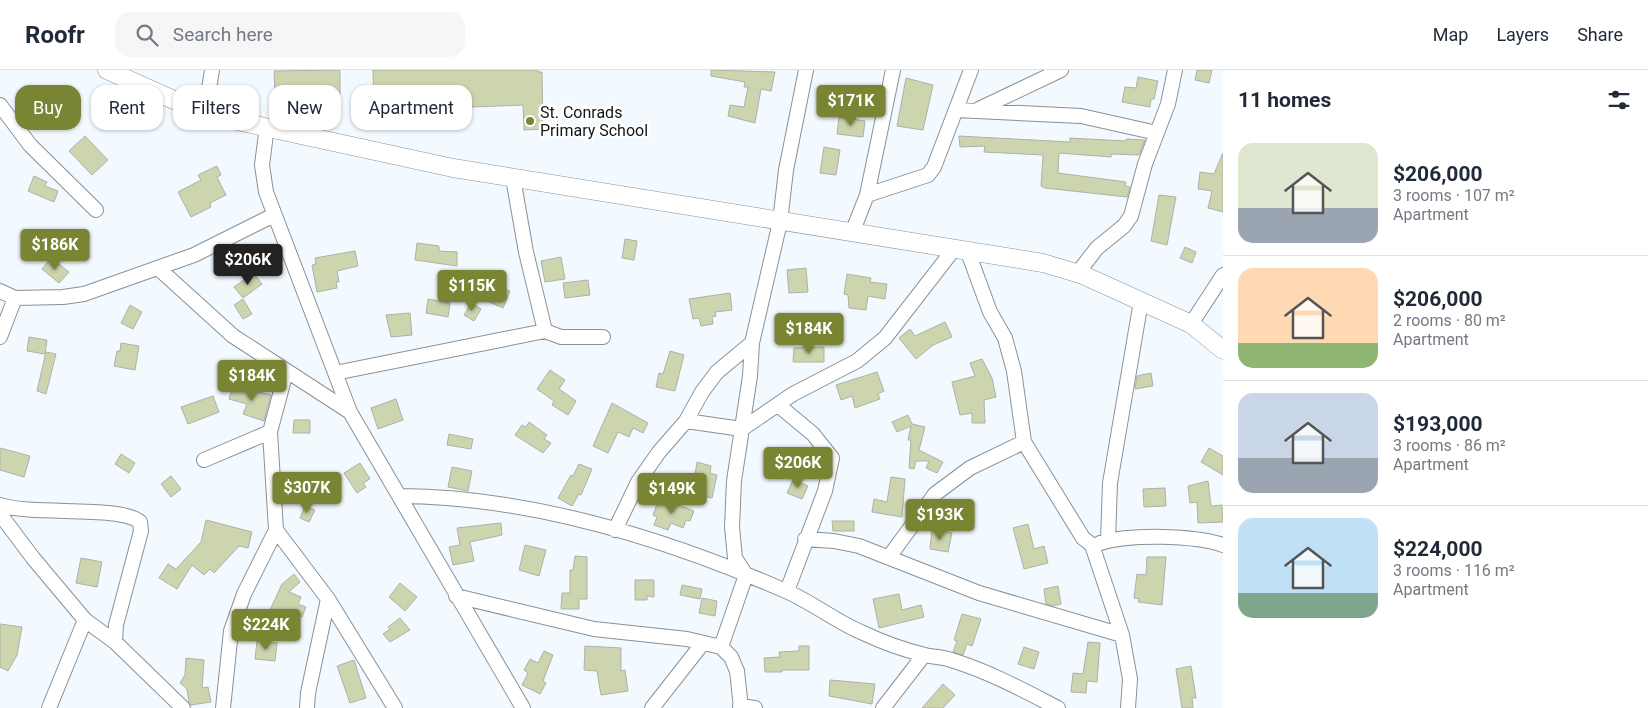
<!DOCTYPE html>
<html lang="en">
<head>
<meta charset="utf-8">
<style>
  :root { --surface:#fff; --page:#f6f6f7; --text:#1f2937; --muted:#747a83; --line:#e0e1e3; --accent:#798532 }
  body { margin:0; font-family:Roboto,sans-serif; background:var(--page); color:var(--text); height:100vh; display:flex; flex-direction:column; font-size:19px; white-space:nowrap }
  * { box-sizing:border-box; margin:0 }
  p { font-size:16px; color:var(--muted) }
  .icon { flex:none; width:28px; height:28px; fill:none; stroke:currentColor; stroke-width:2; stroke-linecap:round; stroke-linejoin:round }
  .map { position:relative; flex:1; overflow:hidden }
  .drawer { display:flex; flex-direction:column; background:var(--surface); width:425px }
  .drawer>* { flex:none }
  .top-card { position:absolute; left:15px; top:15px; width:475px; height:45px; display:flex; gap:10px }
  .price { position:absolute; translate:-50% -42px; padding:0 11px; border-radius:5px; background:var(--accent); color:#fff; font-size:16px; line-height:32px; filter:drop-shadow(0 1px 2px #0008) }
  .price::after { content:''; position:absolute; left:50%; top:30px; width:15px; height:11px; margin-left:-8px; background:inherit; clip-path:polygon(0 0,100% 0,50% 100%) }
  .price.current { background:#222; color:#fff }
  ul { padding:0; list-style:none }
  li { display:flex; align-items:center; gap:15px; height:125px; padding:0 15px }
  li+li { border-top:1px solid var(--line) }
  li span { display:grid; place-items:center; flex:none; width:140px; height:100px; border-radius:15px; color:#555 }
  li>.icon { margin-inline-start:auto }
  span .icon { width:60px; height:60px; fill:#fffc; stroke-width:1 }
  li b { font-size:21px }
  h2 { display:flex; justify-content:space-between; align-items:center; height:60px; padding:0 15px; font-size:21px }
  .chip { padding:0 18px; border-radius:15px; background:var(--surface); box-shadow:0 1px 4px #0004; font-size:18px; line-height:45px }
  .chip.current { background:var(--accent); color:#fff }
  header { display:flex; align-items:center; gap:30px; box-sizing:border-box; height:70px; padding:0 25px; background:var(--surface); border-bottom:1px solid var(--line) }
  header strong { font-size:24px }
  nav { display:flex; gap:28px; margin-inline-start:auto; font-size:18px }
  .search { width:350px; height:45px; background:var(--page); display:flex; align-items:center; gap:12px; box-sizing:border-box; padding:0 18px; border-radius:15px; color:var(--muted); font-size:19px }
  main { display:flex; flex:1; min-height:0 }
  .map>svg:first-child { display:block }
  .building { fill:#cdd5ae; stroke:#afb1a9 }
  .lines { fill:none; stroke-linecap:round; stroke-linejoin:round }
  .minor-casing { stroke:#8a9196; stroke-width:16 }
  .major-casing { stroke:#8a9196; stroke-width:19 }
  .minor { stroke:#fff; stroke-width:14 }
  .major { stroke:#fff; stroke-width:18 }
  .poi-dot { fill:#798532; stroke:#fff; stroke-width:2 }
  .labels { text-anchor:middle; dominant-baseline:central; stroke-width:5; stroke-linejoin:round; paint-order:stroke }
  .poi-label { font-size:16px; fill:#121516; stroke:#fff; text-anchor:start }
</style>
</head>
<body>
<header>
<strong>Roofr</strong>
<div class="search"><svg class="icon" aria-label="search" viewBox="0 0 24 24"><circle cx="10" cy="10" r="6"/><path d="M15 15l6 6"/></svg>Search here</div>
<nav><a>Map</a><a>Layers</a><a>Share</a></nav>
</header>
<main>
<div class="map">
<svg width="1223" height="638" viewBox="0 0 1223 638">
  <rect width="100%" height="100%" fill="#f2f9ff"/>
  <path class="building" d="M340 0V25L275 26 274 1Z
    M373 0H538V2H542L543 59 524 60 523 35 374 41Z
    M711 0 775 2 771 21 761 19 755 53 728 46 730 35 744 37 748 17H744L745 12 711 6Z
    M1197 0H1212L1209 13 1195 10Z
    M1138 7 1158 11 1154 29H1151L1150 37 1122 32 1125 17 1136 18Z
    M906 8 933 15 923 60 897 56Z
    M29 19 42 30 28 46 15 36Z
    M839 47 865 51 863 67 837 64Z
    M85 66 108 90 92 105 69 81Z
    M959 66 1070 72V68L1126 71V69L1145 70 1139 85 1111 84V87L1059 83 1058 103 1126 112 1125 116 1130 117 1127 127 1045 118 1041 116 1043 85 984 82 985 76 960 77Z
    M824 77 840 80 836 105 820 103Z
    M1223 83V142L1208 138 1212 121 1198 119 1200 102 1214 104Z
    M217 96 221 105 217 107 226 125 210 133 211 137 191 147 178 122 201 110 198 105Z
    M34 106 47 112 45 116 58 121 54 132 28 121Z
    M1159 125 1176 127 1167 175 1151 171Z
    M625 169 637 171 634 190 622 188Z
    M417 173 439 176V181L457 182V196L415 190Z
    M1185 177 1196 182 1192 193 1180 188Z
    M355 181 358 196 337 201 339 212H336L337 218 317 222 312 195 316 194 315 188Z
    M561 187 565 209 545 212 541 191Z
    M51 188 69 202 59 213 42 199Z
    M806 198 808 222 789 223 787 200Z
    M253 203 262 214 243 228 234 217Z
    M847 204 871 208 870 212 887 214 885 229 868 226 866 240 849 238 848 225 844 224Z
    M485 210 510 221 503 238 478 227Z
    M588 210 590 225 565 228 563 213Z
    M730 223 732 240 715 242 716 246 712 247 713 254 701 256 699 248 693 249 689 229Z
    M243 229 252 244 243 249 234 235Z
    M428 229 450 233 448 247 426 243Z
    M471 233 481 239 474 251 464 245Z
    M130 235 142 242 133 259 121 253Z
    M410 243 412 265 391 267 386 245Z
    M945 252 952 267 933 275 916 289 899 268 910 259 915 266Z
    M29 267 47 270 45 284 27 281Z
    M121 273 139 276 135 300 114 296 117 281H120Z
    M824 277V292H793L794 278Z
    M670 281 684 285 675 321 656 317 659 303 663 304Z
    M46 282 56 284 46 324 37 321Z
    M982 289 992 308 996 327 984 330 985 353H972V343L960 345 952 312 975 306 970 293Z
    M550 300 565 310 559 319 576 331 568 345 552 335 554 331 537 319Z
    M877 302 884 321 878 324 880 329 855 338 852 326 841 330 836 315Z
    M1151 303 1153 316 1135 319 1137 306Z
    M233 316 271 325 264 351 243 344 247 334 229 329Z
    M213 326 219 342 188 354 181 337Z
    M396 329 403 350 378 359 371 338Z
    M612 333 648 353 643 363 633 358 629 367 618 362 608 383 593 376Z
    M908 345 912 354 925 357 919 380 943 392 937 403 926 398 929 391H916L914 399 909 398 911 370H908L911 356 897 362 892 352Z
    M294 350H310V363H293Z
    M529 352 547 365 544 369 551 373 543 383 515 365 522 355 526 357Z
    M449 364 473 369 471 379 447 375Z
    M0 378 30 386 24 407 0 400Z
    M1209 378 1223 386V405L1201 392Z
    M121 384 135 393 129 403 115 394Z
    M697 392 711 396 710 403 717 405 712 428 692 423Z
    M360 393 370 409 363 413 366 417 357 423 344 403Z
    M579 394 592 399 581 425 579 424 572 436 558 428 571 405 573 406Z
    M452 397 472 401 468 421 448 417Z
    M171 406 181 419 171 427 161 414Z
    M891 407 905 409 902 447 872 442 874 429 887 432Z
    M793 410 808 416 802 429 787 423Z
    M1208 411 1211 436 1222 435 1223 452 1198 453 1197 432 1190 433 1188 416Z
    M1165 418 1166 436 1144 437 1143 419Z
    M665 430 694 441 690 451 686 450 683 458 671 453 668 460 654 455 657 447 653 445 658 432 663 434Z
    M305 436 315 440 309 452 300 448Z
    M206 450 252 462 248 478 239 476 214 503 210 499 204 505 192 495 177 519 159 508 168 494 176 499 201 472Z
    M832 451H854V461H833Z
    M501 453 502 465 470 472 474 491 453 495 449 477 460 475 457 458Z
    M1028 454 1034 479 1044 476 1048 493 1024 499 1013 458Z
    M932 459 952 463 948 482 930 479Z
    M525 475 546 480 539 506 519 500Z
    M575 486 587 487V529H579V539H561L562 523H570V500H573Z
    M1147 487H1166L1162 535 1138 532 1139 529 1134 528 1137 504 1146 505Z
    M81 488 102 492 97 517 76 513Z
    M294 504 300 512 289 522 301 527 298 534 306 537 302 547 293 543 290 549 270 540 282 514Z
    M635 510H654V527L647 526V530H635Z
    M400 513 417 527 405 541 389 527Z
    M682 515 702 519 700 529 680 525Z
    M1058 516 1061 534 1053 536 1046 534 1044 519Z
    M899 524 902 540 921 535 924 547 879 558 873 529Z
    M702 528 717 531 715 546 699 543Z
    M962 544 981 549 972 576 967 574 963 585 953 582 957 571 954 570Z
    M400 548 410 560 390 572 383 564 390 559 388 557Z
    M0 554 22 557 17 585 8 601 0 597Z
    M257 571 277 573 275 591 255 589Z
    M1088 572 1100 573 1097 612 1087 611 1086 623 1071 622 1073 603 1083 604Z
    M585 576 621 578V601L625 600 628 621 601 625 597 601 584 600Z
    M799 576H809V600H782V602H765L764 588 780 587 779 582 799 581Z
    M1024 577 1039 582 1034 599 1018 594Z
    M544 581 553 585 543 611 546 613 540 624 522 615 528 603 524 600 530 589 538 593Z
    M186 588 204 590 202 618 208 617 211 632 191 635 189 632 187 619 180 613 185 605Z
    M354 590 366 628 350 633 337 596Z
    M1191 596 1196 628H1192L1193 638H1182L1176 599Z
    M830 610 875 614 872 634 829 626Z
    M943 614 955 625 943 638H922Z"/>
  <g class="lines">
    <defs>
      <path id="minor" d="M0 35 30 75 96 140
        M979 39 1061 0
        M956 40 1081 46 1157 63
        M205 44 212 0
        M267 56 262 95 266 122 350 342 523 638
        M867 125 928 105 934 97 971 0
        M852 163 867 125 893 0
        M968 182 990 242 1005 268 1014 301 1024 372 1083 468 1092 475 1122 565 1130 609 1128 638
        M158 198 233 266 350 342
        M1083 205V196L1097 178 1124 156 1131 146 1145 94 1168 34 1175 0
        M0 221 15 228
        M1191 254 1223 205
        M545 261 561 267H603
        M0 267 15 228 63 227 84 224 194 185 274 145
        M752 273 780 152 786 100 806 0
        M286 302 270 362 276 460 328 529 395 638
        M335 303 545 261 526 182 513 108
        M778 335 813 364 832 388 825 421 787 521
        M686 351 742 359 793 324 857 291 885 268 954 179
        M204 390 270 362
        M401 426C534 427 667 469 788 522 813 533 835 551 861 562 880 571 904 580 925 585 933 587 943 587 951 590 988 601 1023 620 1058 638
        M0 435C33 446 121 435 140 452L141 461 116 555 115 572
        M0 444 33 488 85 550 115 572 183 638
        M615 460 638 412 659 382 686 351 702 322 717 302 752 273 750 306 734 411 732 457 735 488 746 505 721 577
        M805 469 834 471 859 476 979 523 1122 565
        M1108 471 1110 413 1141 231
        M1100 473C1131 464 1193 465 1223 475
        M889 487 935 424 970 398 1024 372
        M456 526 594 559 687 569 721 577 731 587 737 601 741 638
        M740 636 755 638
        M49 638 85 550
        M223 638 231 561 244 524 276 460
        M307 638 308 623 328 529
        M652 638 703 573
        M883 638 924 585"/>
      <path id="major" d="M107 0 205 44 453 98 1043 193 1083 205 1191 254 1223 280"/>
    </defs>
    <use href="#minor" class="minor-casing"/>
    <use href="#major" class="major-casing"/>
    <use href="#minor" class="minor"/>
    <use href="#major" class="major"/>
  </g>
  <circle class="poi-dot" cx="530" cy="51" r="5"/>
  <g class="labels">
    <g class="poi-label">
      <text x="540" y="42">St. Conrads<tspan x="540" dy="18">Primary School</tspan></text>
    </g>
  </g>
</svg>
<b class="price" style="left:851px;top:57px">$171K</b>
<b class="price" style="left:55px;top:201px">$186K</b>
<b class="price current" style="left:248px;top:216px">$206K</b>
<b class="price" style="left:472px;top:242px">$115K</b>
<b class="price" style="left:809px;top:285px">$184K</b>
<b class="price" style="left:252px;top:332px">$184K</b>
<b class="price" style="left:798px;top:419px">$206K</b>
<b class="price" style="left:307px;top:444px">$307K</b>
<b class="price" style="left:672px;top:445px">$149K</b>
<b class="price" style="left:940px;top:471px">$193K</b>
<b class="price" style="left:266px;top:581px">$224K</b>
<div class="top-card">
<a class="chip current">Buy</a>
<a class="chip">Rent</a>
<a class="chip">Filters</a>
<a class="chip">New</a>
<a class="chip">Apartment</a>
</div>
</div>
<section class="drawer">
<h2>11 homes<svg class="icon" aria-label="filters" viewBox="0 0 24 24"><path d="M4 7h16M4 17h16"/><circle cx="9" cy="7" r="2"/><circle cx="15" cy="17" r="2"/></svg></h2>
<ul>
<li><span style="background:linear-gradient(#dfe7d0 65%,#9aa5b1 0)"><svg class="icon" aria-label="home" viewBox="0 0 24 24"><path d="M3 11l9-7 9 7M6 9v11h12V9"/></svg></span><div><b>$206,000</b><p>3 rooms · 107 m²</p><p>Apartment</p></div></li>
<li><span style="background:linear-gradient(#ffd9b3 75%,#8fb573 0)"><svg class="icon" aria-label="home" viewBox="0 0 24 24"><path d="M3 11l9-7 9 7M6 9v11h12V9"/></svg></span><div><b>$206,000</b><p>2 rooms · 80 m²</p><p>Apartment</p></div></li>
<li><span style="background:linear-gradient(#c9d6e8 65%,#9aa5b1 0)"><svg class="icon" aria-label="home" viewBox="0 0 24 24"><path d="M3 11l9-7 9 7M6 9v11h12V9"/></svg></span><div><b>$193,000</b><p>3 rooms · 86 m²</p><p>Apartment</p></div></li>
<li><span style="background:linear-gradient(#bfe0f5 75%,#7fa58c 0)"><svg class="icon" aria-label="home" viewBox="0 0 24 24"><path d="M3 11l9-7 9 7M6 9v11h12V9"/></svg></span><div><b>$224,000</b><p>3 rooms · 116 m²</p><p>Apartment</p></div></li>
</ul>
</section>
</main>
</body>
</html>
